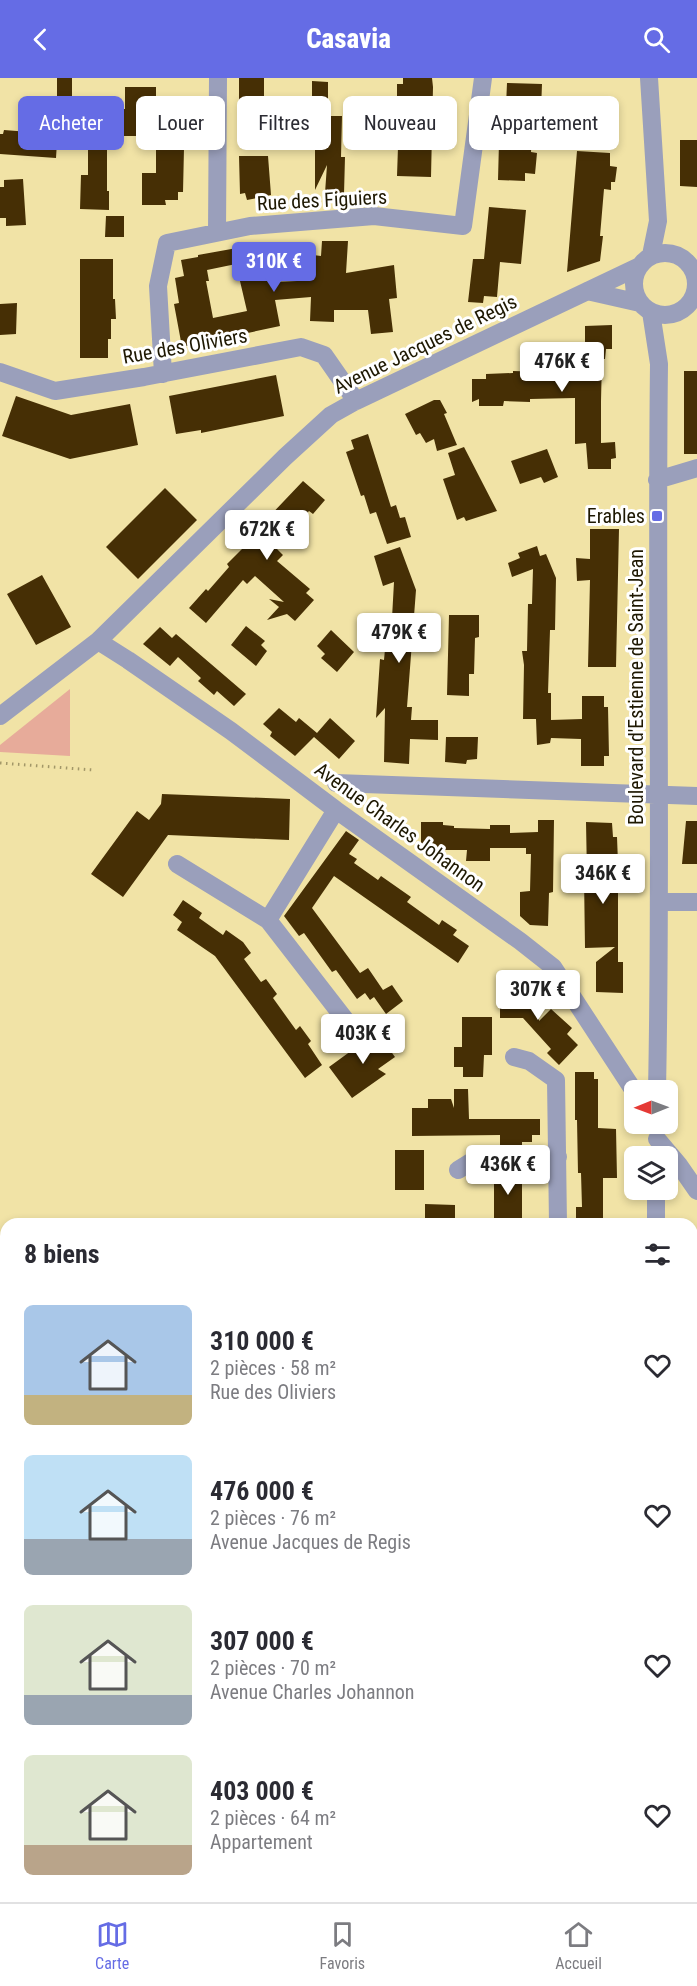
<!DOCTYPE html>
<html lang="fr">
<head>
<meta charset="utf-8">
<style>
  :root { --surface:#fff; --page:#f7f7f7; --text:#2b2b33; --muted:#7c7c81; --line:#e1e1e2; --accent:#656ce5 }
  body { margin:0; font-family:"Roboto Condensed",sans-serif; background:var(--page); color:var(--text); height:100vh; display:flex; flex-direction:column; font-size:22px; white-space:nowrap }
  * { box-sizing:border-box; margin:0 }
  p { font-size:20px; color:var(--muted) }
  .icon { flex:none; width:33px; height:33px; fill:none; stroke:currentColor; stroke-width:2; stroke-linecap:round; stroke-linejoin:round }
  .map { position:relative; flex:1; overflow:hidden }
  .sheet { position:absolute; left:0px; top:1140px; width:698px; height:684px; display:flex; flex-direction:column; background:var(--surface); border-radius:18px 18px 0 0; box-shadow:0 3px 9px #0003 }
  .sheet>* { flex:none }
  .guide { position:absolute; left:18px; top:18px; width:662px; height:54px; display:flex; gap:12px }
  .needle { width:39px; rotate:269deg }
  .fabs { position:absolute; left:624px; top:1002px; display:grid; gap:12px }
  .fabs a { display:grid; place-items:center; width:54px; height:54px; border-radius:9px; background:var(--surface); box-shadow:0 3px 9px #0003; font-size:30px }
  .price { position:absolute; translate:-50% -51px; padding:0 14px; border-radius:6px; background:#fff; color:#222; font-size:20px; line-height:39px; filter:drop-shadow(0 2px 3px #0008) }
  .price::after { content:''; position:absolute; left:50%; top:36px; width:18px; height:14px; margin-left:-9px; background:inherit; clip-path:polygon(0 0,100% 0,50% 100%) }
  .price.current { background:var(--accent); color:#fff }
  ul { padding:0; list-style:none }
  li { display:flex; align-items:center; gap:18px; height:150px; padding:0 24px }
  li span { display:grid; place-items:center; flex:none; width:168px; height:120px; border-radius:9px; color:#555 }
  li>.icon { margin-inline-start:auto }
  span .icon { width:72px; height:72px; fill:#fffc; stroke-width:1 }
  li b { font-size:26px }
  h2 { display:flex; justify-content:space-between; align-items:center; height:72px; padding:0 24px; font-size:26px }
  .pill { padding:0 21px; border-radius:9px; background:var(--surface); box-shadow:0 3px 9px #0003; font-size:21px; line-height:54px }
  .pill.current { background:var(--accent); color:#fff }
  header { display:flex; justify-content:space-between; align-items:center; height:78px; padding:0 24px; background:var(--accent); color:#fff; font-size:27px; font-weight:800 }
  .tabs { display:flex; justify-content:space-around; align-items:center; height:84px; border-top:2px solid var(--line); background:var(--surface); font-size:16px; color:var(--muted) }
  .tabs a { display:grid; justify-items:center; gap:3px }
  .tabs .current { color:var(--accent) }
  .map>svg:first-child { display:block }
  .green { fill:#e7ab9a }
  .building { fill:#462f05; fill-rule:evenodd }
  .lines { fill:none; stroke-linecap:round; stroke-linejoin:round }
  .path { stroke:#a29768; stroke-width:3; stroke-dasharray:1.5 4.5; stroke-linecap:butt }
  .minor { stroke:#9a9fbb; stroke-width:18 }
  .poi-dot { fill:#656ce5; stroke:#fff; stroke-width:2 }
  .labels { text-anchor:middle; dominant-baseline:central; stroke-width:6; stroke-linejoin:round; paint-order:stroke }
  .street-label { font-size:20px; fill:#1e1802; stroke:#fff }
  .poi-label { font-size:20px; fill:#1e1802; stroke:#fff; text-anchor:end }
</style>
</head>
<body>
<header><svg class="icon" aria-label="back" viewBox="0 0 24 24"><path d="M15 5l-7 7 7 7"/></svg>Casavia<svg class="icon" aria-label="search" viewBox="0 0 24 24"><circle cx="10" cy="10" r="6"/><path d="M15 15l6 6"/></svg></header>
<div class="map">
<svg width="697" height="1824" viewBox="0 0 697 1824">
  <rect width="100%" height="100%" fill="#f1e3a6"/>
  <path class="green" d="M70 611V678L0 674V667Z"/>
  <path class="building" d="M57 0H72V30H57Z
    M239 0H264V31L247 30 246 23H239Z
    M403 0H432L433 9 431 99 397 98 398 69 374 70V45L397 44V6H403Z
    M312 3 328 4V38H342L341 79H345L344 116 325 115 327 87 315 112V60H312Z
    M507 5 542 6 541 32 534 33 533 40 531 74 537 75 535 96 525 95V103L498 102 499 64H502L503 51H505Z
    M125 9H156V43L190 44 189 70H184L183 114H178V122H165L166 127H142V95H156V58H107V113H109V132L80 131 81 97H88V70H92L93 31H125Z
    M42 47 58 48 56 80 0 76V56H3L4 52 42 55Z
    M680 62H697V109L680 108Z
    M577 73 610 75V88L617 89 615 104H611V112L604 111 600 158H603L600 183 567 194Z
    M239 78H268L271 117 247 122 245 115 240 116Z
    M23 101 26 147 6 148V140H0V109H4V102Z
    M489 129 526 132 521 186 500 184 497 219 484 218 483 225 468 224 473 181H484Z
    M106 138H124V159H105Z
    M322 163H348L346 195 394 187 397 220 389 221 393 254 371 256 368 232H334V244L310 243 311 219 275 222 280 248 182 269 174 226 179 225 175 200 184 198 181 182 198 179V177L237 170 239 177 270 172 277 204 297 203 312 200 313 177 321 178ZM236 186 247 233 213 240 206 203H209L207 192Z
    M80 181H113V221H115L116 241H111V261H108V280H80Z
    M17 225 16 256 0 257V226Z
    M612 247V271H606L605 281H602L601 323V365L615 364 616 380 611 381V391H588L586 365 575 366V320L530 321V324L504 323 503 328H479V321L472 324V301H486V296L513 295V293L575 295 576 282H585V248Z
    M684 293H697V376H684Z
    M276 297 284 338 201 355V352L176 356 169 318Z
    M16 318 71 337 130 326 138 367 70 381 2 358Z
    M434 322H440L447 335 444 336 457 367 437 373 434 361 426 365 420 355 416 357 405 336Z
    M368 356 391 429 396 427 400 440 405 439 411 459 387 466 376 434 370 436 364 417 361 418 346 374 354 371 351 362Z
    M464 369 497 433 466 443 464 439 457 442 443 401 455 397 448 375Z
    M547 371 558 399 544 405 541 399 520 406 511 383Z
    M303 403 325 422 313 436 309 433 285 460 287 461 277 471 283 477 277 483 310 511 306 515 314 522 295 543 287 536 267 542 279 529 269 521 284 524 255 498 247 506 243 502 206 545 189 530 206 511 208 513 229 489 227 486 248 465 246 463Z
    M165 410 197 442 138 501 106 469Z
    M590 451H619L616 589H588L590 502 577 503 576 480 590 481Z
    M537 468 540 478 546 476 556 500 555 552H550L548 615H551V642L582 641V618H604V629H608L609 678H604V688H581V661L551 660 550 665 537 667 536 641H523L524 587 522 573H527L528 526H532L533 491 512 499 508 485 520 480 518 475Z
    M400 469 416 512 407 629H412L411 642H438V662L410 661 409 686 384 684 385 630 376 640 380 581 384 582 388 539 392 540 394 504 383 508 374 478Z
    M42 497 71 549 36 567 7 516Z
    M449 537H479V559L475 560 474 596H469V618L447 617Z
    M246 548 265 563 261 567 267 573 256 588 231 567Z
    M160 549 172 560 176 556 246 616 234 628 217 613 214 617 198 603 201 600 178 579 170 588 143 566Z
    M331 552 354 574 337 594 321 580 325 576 317 568Z
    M279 630 296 644 299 640 317 655 330 640 355 663 339 681 314 659 295 678 270 658 272 654 263 646Z
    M446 659H478L477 681 467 682 466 686 445 684Z
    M162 716 290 721 289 762 168 757 123 819 91 796 137 733 149 742 161 726Z
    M538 742H554L553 814 549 815 548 848 530 847 520 838V814L530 813 531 776H526V770H490V783H466L467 772H430V766H421V744H443V747L454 748V750L490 751V747H510V755L538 754Z
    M686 743H697V786H682Z
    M586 744 612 745 613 759H617L618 785H612V813H618V884H623V915L596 914V884L615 869 585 870 584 798H587Z
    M346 753 359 762 349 776 357 781 354 785 378 802 381 798 411 819 407 824 439 847 442 842 457 852 453 857 469 868 458 885 334 798 312 830 360 895 368 890 383 912 392 907 403 923 386 936 374 919 370 922 365 915 357 921 336 892 332 894 304 855 299 858 284 838Z
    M183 822 202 835 199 840 223 857 226 852 243 864 251 875 244 881 261 904 266 901 277 916 273 920 296 952 300 948 311 963 308 966 322 987 305 1000 215 878 177 852 182 844 173 837Z
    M500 911H540L539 943 551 931 572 950 567 956 578 967 559 987 547 975 551 971 523 940H500Z
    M462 939H492V977H484L483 999H463V989H454V969H462Z
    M377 954 395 979 378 991 386 996 352 1020 329 989Z
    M575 994H594V1001H598V1050L616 1051 617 1100H603V1146H576V1129H582L581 1095H578L577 1042H575Z
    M454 1011H468L469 1041H540V1057H532V1064H522V1068H500V1057L412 1058V1030H428V1021H451L454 1030Z
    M395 1072H424V1112H395Z
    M495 1090H522V1145H494V1091Z
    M425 1126 455 1127V1146H425Z"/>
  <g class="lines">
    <path class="path" d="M0 685 93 692"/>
    <path class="minor" d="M649 0 658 143 651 177
      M217 154 218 0
      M634 206a31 31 0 1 1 62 0a31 31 0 1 1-62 0Z
      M587 213 640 225
      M651 234 659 286C656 528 662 770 657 1012
      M0 294 55 313 144 299 301 269 324 277 356 323
      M163 296 158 208 167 165 250 148 374 138 463 148 483 0
      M657 402 697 390
      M98 563 128 582 231 653 336 732 520 863 553 889 634 1013
      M0 638 98 563 285 379 331 337 356 323 638 189
      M336 705 697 718
      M177 786 268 842 347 944
      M659 824H697
      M268 842 336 732
      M514 979 529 983 556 1002 558 1146
      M657 1061 679 1087 697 1113
      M458 1092 479 1079H558
      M656 1146V1112
      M692 1436H697
      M0 1516 6 1514
      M692 1609 697 1615
      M0 1747 6 1755
      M692 1806 697 1805
      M55 1818 59 1824
      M273 1818 275 1824
      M522 1818 523 1824
      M544 1824 593 1818"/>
  </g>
  <rect class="poi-dot" x="651" y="432" width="12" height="12" rx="3"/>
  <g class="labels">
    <g class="street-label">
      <text transform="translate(322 122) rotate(-3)">Rue des Figuiers</text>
      <text transform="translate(425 266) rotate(-26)">Avenue Jacques de Regis</text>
      <text transform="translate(185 268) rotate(-10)">Rue des Oliviers</text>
      <text transform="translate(636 609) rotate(-90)">Boulevard d'Estienne de Saint-Jean</text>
      <text transform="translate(400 749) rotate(36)">Avenue Charles Johannon</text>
    </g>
    <g class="poi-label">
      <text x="645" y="438">Erables</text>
    </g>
  </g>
</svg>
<div class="fabs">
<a><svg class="needle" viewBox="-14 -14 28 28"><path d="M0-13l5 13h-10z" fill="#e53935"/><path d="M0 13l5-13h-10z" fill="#7c7c81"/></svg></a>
<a><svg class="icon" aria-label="layers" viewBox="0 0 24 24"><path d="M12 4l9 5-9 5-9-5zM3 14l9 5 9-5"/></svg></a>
</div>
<b class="price current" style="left:274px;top:215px">310K €</b>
<b class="price" style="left:562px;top:315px">476K €</b>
<b class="price" style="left:267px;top:483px">672K €</b>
<b class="price" style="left:399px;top:586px">479K €</b>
<b class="price" style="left:603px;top:827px">346K €</b>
<b class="price" style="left:538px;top:943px">307K €</b>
<b class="price" style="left:363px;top:987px">403K €</b>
<b class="price" style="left:508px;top:1118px">436K €</b>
<div class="guide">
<a class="pill current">Acheter</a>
<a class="pill">Louer</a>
<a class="pill">Filtres</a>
<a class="pill">Nouveau</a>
<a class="pill">Appartement</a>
</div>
<section class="sheet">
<h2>8 biens<svg class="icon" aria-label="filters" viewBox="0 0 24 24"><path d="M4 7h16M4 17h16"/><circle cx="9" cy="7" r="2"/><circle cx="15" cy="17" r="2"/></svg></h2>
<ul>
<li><span style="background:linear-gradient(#a9c7e8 75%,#c2b280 0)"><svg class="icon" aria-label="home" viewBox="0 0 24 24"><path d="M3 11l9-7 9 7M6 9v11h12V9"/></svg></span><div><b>310 000 €</b><p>2 pièces · 58 m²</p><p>Rue des Oliviers</p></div><svg class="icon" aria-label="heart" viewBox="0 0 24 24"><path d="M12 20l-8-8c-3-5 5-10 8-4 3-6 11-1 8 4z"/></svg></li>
<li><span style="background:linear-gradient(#bfe0f5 70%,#9aa5b1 0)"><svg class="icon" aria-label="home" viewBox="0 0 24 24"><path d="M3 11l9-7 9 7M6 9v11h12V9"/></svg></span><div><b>476 000 €</b><p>2 pièces · 76 m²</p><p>Avenue Jacques de Regis</p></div><svg class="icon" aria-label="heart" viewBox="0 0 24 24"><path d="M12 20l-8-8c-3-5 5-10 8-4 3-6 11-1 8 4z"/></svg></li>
<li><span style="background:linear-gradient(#dfe7d0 75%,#9aa5b1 0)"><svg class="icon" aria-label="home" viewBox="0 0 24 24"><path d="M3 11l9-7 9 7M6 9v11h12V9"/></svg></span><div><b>307 000 €</b><p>2 pièces · 70 m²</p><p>Avenue Charles Johannon</p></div><svg class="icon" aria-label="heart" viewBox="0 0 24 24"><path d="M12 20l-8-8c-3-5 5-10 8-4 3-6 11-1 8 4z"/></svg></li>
<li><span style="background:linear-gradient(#dfe7d0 75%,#b9a48a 0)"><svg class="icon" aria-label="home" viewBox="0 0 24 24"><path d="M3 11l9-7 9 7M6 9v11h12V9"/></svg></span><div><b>403 000 €</b><p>2 pièces · 64 m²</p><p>Appartement</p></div><svg class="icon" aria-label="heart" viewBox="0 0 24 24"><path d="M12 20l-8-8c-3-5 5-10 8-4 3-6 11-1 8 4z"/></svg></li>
</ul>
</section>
</div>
<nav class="tabs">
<a class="current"><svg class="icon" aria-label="map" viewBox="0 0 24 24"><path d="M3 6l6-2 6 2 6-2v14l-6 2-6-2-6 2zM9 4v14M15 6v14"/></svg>Carte</a>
<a><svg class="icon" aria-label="saved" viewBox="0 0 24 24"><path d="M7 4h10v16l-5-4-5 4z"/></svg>Favoris</a>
<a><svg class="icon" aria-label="home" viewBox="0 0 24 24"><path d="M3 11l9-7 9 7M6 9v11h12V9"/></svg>Accueil</a>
</nav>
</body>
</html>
